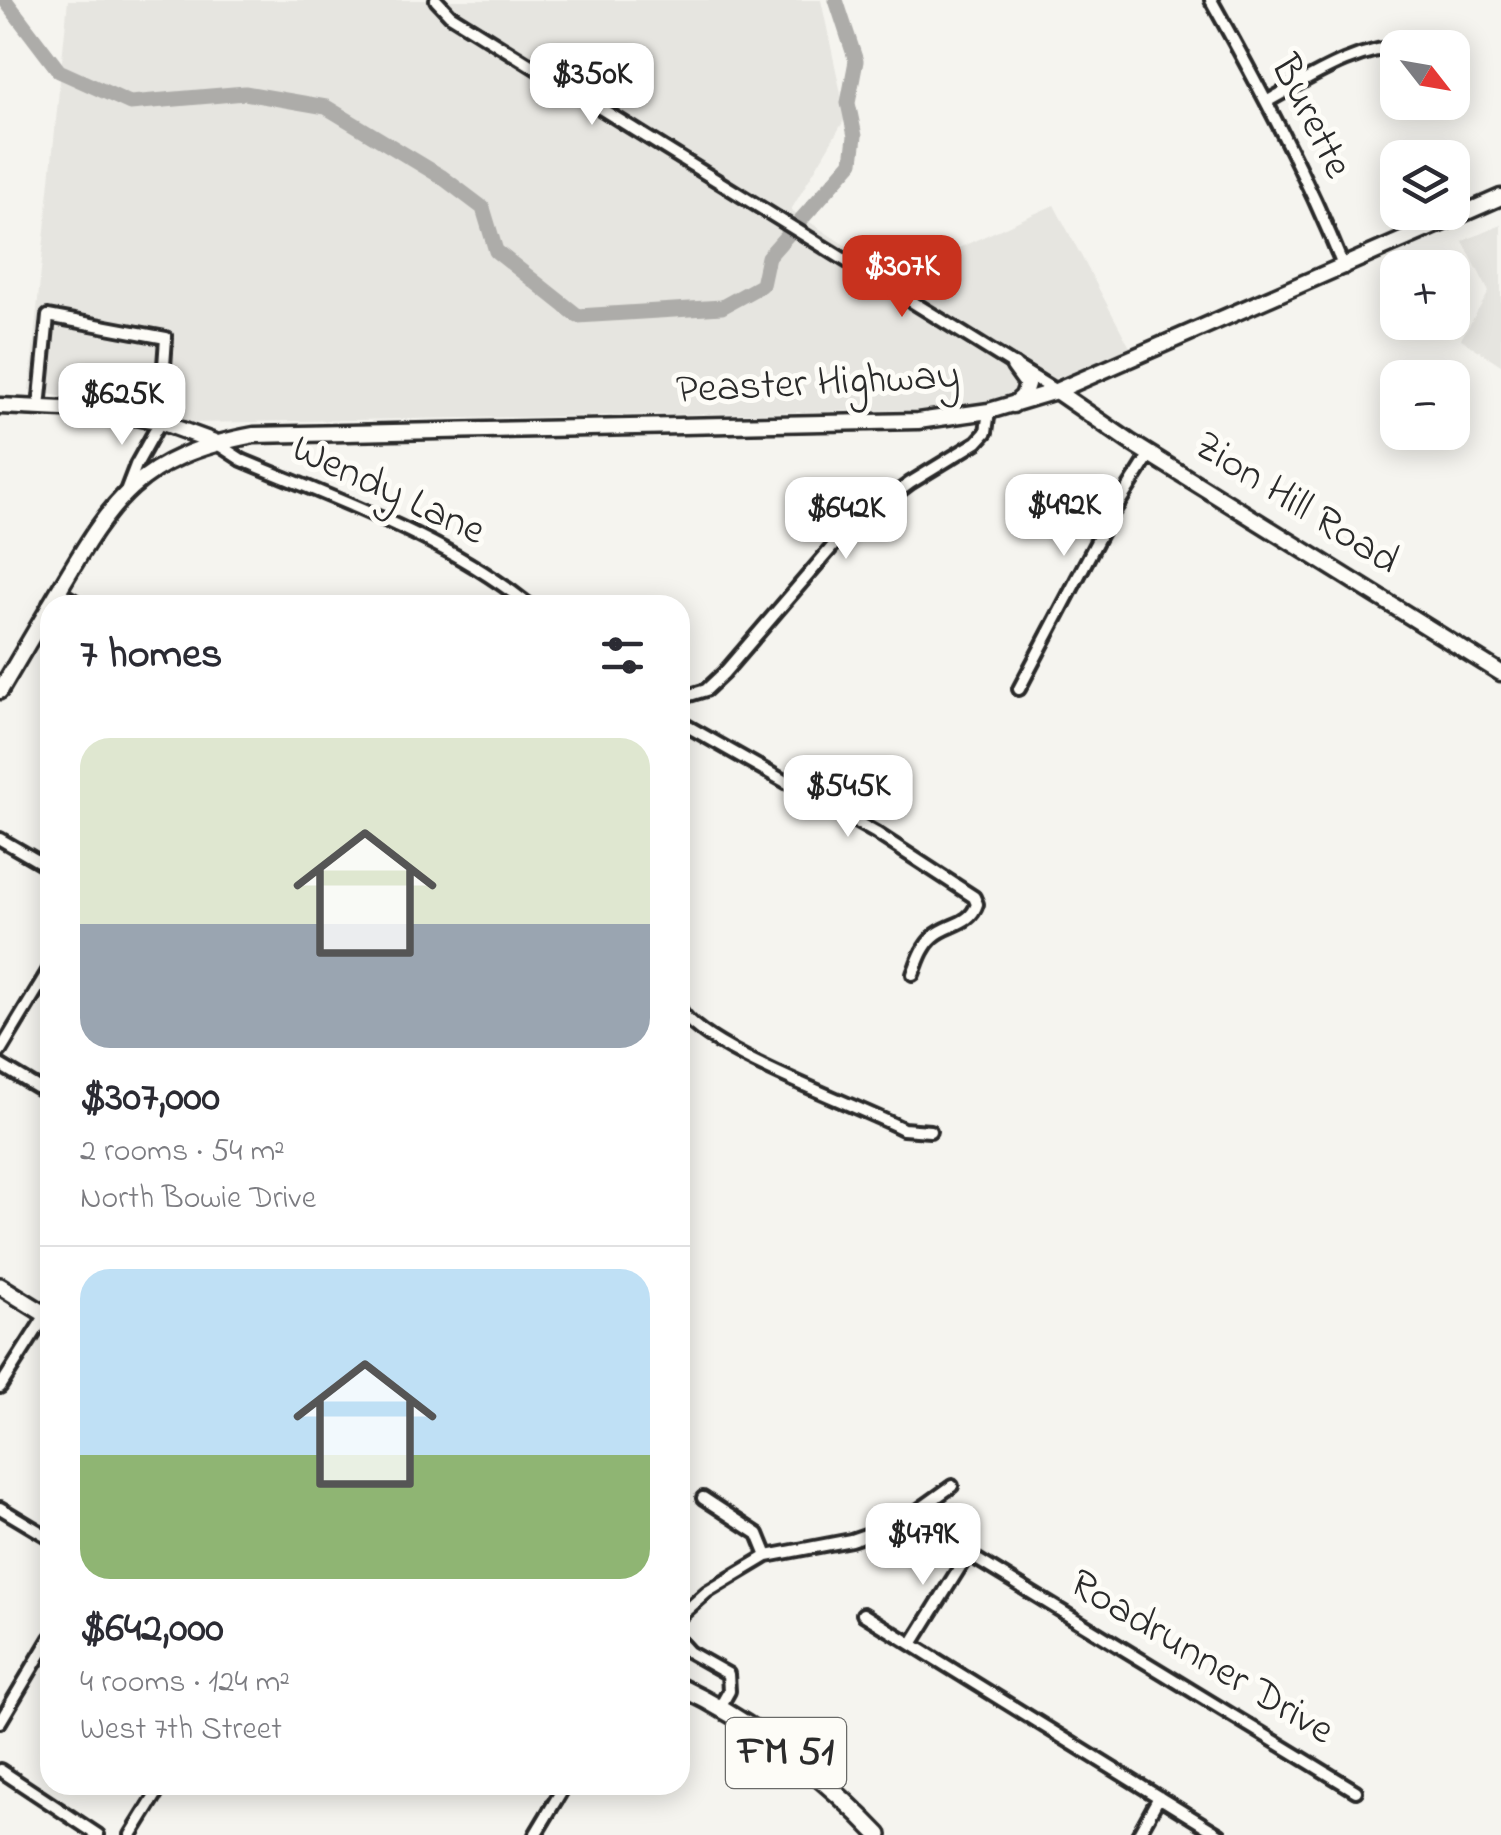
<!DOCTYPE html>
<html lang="en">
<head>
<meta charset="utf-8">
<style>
  :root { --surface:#fff; --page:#f2f2f3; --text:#2b2b33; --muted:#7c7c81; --line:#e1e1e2; --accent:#c8321e }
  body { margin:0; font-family:"Indie Flower",sans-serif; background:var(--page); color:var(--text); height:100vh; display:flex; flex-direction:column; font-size:38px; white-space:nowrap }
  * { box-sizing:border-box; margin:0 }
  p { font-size:32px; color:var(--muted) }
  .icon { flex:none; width:55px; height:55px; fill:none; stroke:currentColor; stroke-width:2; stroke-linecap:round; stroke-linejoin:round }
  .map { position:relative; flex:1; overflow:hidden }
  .side { position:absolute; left:40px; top:595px; width:650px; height:1200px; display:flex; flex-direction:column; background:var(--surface); border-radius:30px; box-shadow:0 5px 25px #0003 }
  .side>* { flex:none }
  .needle { width:65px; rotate:121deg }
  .controls { position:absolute; left:1380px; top:30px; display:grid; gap:20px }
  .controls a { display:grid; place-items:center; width:90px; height:90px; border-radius:20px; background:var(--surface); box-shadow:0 5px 25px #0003; font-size:50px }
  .price { position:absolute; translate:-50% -85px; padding:0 22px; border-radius:20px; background:#fff; color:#222; font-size:32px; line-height:65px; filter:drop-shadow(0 2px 5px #0008) }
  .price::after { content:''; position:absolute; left:50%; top:60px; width:30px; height:22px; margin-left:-15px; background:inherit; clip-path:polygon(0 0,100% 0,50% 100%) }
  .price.selected { background:var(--accent); color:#fff }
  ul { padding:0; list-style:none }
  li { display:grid; align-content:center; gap:20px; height:530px; padding:0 40px }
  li+li { border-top:2px solid var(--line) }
  li span { display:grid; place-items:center; height:310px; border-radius:30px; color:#555 }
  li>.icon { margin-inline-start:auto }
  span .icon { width:180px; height:180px; fill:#fffc; stroke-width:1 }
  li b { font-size:42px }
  h2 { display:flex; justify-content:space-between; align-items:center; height:120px; padding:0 40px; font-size:42px }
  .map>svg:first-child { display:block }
  .built { fill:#e6e5e0 }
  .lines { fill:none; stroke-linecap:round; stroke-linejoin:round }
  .river { stroke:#adaca9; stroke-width:15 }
  .street-casing { stroke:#2b2b2b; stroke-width:18 }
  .secondary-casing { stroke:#2b2b2b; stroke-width:21 }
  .primary-casing { stroke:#2b2b2b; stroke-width:22 }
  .street { stroke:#fdfcf7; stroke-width:10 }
  .secondary { stroke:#fdfcf7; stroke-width:14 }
  .primary { stroke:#fdfcf7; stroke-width:15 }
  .labels { text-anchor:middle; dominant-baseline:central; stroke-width:10; stroke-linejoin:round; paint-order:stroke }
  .shield { fill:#fdfcf7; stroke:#6a6a68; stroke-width:2.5 }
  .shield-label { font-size:40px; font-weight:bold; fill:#2b2b2b }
  .street-label { font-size:42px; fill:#2b2b2b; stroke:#fdfcf7 }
</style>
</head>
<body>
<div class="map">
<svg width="1501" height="1835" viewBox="0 0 1501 1835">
  <rect width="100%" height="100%" fill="#f5f4ef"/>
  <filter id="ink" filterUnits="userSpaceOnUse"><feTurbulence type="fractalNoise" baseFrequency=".01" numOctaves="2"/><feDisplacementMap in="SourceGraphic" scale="20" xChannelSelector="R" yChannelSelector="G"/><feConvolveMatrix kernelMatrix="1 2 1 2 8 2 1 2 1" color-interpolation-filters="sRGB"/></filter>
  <g filter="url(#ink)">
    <path class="built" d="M68 0H821L846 117 791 210 894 277 1054 205 1133 353 961 409 194 423 29 390Z
      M1501 225V365L1461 339 1489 292 1463 241Z"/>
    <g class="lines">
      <path class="river" d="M5 0 59 71 130 103 245 93 326 107 442 177 483 208 496 251 578 316 722 307 762 285 768 257 852 162 855 136 848 103 856 61 836 0"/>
      <defs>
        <path id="street" d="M436 0 450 15 1056 391
          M1211 0C1260 88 1306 174 1344 268
          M1268 101C1313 76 1356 47 1409 46
          M39 408 48 316 166 338 160 422 136 465 126 491
          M216 443 242 460C341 502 445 537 529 605
          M58 591 81 605
          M1019 689 1107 522 1150 454
          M680 698 706 690 724 673 845 532 910 483 977 442 986 432 989 411
          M680 722 876 833 974 897 977 904C970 926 948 923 933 937 922 947 918 961 913 974
          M0 839 50 868
          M680 1009C700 1049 855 1104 903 1129L930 1131
          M0 1051 50 968
          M0 1065 50 1095
          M0 1387 49 1310
          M703 1498 758 1534 767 1556
          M0 1508 50 1538
          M913 1514 968 1554 1356 1791
          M863 1614 1220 1835
          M680 1616 707 1592 767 1556 851 1540 880 1530 913 1514 952 1486
          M680 1642 689 1652 728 1674 729 1691 720 1707
          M912 1644 968 1554
          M0 1722 50 1638
          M0 1770 98 1835
          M131 1835 162 1785
          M535 1835 565 1785
          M1138 1835 1159 1797"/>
        <path id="secondary" d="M1056 391 1130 442 1501 673
          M1013 405 1023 396 1027 384 1014 366
          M0 406 105 411 160 422 215 442
          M50 605C110 504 132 458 254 435L918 421 989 411 1056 391 1501 197
          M0 691 50 606"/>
        <path id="primary" d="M0 1286 50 1317
          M680 1687C755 1723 822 1775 879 1835"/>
      </defs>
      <use href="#street" class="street-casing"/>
      <use href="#secondary" class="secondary-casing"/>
      <use href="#primary" class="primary-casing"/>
      <use href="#street" class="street"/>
      <use href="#secondary" class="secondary"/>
      <use href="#primary" class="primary"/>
    </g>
  </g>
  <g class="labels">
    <rect class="shield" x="726" y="1718" width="120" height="70" rx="8"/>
    <g class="shield-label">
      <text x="786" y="1753">FM 51</text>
    </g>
    <g class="street-label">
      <text transform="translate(1310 117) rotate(63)">Burette</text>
      <text transform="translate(818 384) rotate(-3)">Peaster Highway</text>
      <text transform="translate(388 491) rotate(25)">Wendy Lane</text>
      <text transform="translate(1296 504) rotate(32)">Zion Hill Road</text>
      <text transform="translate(1201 1658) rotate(31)">Roadrunner Drive</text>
    </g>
  </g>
</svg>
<div class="controls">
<a><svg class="needle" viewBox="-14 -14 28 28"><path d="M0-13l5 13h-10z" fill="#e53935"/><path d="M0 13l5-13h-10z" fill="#7c7c81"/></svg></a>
<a><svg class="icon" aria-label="layers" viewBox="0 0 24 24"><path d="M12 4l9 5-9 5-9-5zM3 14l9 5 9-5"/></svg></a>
<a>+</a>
<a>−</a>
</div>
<b class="price" style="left:592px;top:128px">$350K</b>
<b class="price selected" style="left:902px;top:320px">$307K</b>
<b class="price" style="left:122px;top:448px">$625K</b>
<b class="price" style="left:1064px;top:559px">$492K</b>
<b class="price" style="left:846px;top:562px">$642K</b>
<b class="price" style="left:848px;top:840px">$545K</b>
<b class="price" style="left:923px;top:1588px">$479K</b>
<section class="side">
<h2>7 homes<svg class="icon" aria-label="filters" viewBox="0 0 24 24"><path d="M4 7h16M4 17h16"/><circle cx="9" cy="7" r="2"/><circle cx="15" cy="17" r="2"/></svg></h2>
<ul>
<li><span style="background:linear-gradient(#dfe7d0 60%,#9aa5b1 0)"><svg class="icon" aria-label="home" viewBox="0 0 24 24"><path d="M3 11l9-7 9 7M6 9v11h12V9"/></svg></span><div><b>$307,000</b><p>2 rooms · 54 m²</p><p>North Bowie Drive</p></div></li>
<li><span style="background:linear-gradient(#bfe0f5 60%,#8fb573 0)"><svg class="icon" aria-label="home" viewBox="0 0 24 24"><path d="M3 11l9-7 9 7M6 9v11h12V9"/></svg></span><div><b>$642,000</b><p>4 rooms · 124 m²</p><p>West 7th Street</p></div></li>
</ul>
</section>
</div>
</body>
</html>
